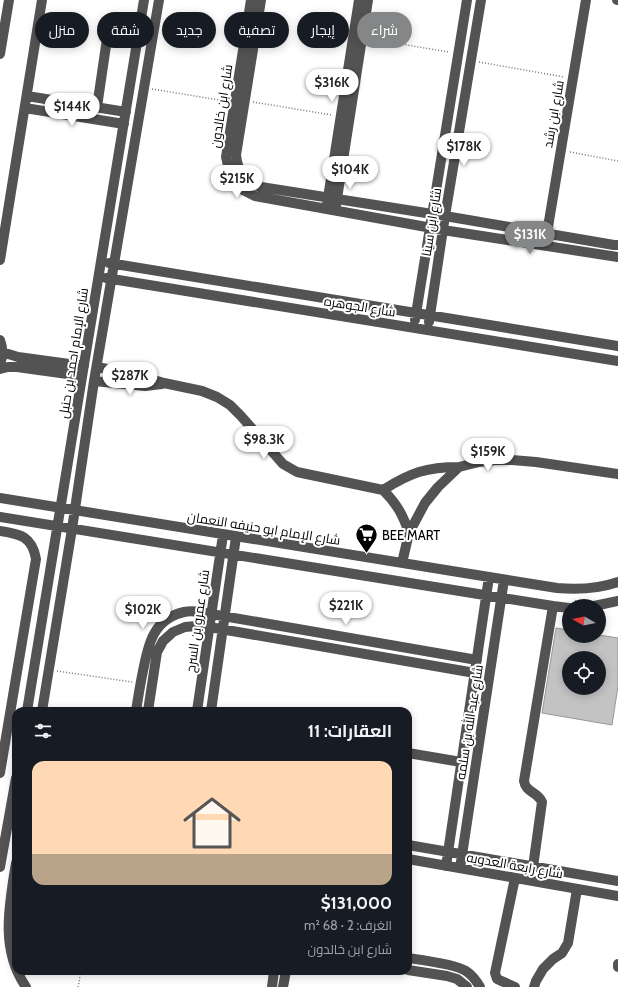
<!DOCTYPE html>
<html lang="ar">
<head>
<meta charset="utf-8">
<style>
  :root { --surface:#171b24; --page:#20242c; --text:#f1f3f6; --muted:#9ea1a6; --line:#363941; --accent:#858687 }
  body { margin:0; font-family:Cabin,Cairo,sans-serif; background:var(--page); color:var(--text); direction:rtl; height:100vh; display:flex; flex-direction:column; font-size:15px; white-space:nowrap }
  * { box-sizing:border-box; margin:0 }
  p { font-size:13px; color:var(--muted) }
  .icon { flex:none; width:22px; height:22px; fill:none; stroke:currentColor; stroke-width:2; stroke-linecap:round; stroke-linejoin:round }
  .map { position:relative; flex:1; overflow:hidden; direction:ltr }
  .drawer { position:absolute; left:12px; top:707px; width:400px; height:268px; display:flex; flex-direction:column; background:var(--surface); border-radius:12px; box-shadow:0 2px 10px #0003; direction:rtl }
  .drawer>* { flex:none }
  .top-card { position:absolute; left:12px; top:12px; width:400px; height:36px; direction:rtl; display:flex; gap:8px }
  .needle { width:26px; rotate:279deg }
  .buttons { position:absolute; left:562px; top:599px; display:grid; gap:8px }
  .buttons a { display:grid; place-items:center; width:44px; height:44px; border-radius:50%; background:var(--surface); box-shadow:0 2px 10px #0003; font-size:20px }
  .price { position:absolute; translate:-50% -34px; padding:0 9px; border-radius:14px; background:#fff; color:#222; font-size:13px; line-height:26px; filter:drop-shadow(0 1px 2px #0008) }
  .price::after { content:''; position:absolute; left:50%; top:24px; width:12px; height:9px; margin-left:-6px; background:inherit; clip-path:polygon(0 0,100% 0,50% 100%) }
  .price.active { background:var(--accent); color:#fff }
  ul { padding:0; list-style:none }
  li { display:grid; align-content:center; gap:8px; height:212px; padding:0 20px }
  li+li { border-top:1px solid var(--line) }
  li span { display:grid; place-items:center; height:124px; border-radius:12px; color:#555 }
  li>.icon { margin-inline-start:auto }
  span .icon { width:72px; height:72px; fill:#fffc; stroke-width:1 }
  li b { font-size:17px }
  h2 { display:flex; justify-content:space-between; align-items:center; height:48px; padding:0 20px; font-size:17px }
  .chip { padding:0 14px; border-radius:18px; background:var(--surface); box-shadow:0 2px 10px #0003; font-size:14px; line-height:36px }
  .chip.active { background:var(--accent); color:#fff }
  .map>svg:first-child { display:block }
  .building { fill:#c3c3c3; stroke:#979797; fill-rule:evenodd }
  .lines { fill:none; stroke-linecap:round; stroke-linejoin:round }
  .path { stroke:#757575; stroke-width:1.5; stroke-dasharray:1 2; stroke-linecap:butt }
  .minor { stroke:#535353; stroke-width:10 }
  .labels { text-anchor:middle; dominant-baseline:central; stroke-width:4; stroke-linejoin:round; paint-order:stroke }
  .street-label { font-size:13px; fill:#000; stroke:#fff }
  .poi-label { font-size:13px; fill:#000; stroke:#fff; text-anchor:start }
</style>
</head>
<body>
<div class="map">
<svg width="618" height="987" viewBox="0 0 618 987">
  <rect width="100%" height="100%" fill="#fff"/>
  <path class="building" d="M556 628 569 630V636H599V635L618 638V686L612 725 542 713ZM569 658H599V688H569Z"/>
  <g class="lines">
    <path class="path" d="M370 39 449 52
      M479 62 564 77
      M152 89 225 101
      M253 102 332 115
      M570 152 618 161
      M575 601H587
      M57 671 132 682
      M78 987 81 971"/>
    <path class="minor" d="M251 0 226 157 229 170 235 181 243 190 255 196 443 230 618 257
      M261 0 236 155C238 173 245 181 261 187L445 216 614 245H618
      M617 0H618
      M0 54 9 0
      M27 96 126 112
      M97 107 108 32
      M25 108 124 124
      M327 204 359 0
      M336 205 368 0
      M542 237 547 233 586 0
      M0 260 42 0
      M109 263 618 346
      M106 278 618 361
      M415 320 467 0
      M429 322 445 216 481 0
      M0 340C3 348 3 357 0 364
      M2 352 18 357 84 366
      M97 367 137 375 164 383 202 391 217 397 230 405 241 416 283 464 297 472 383 490C397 504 403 515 409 533
      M0 369 8 367H17L82 376
      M94 381 145 386 162 384
      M383 490C394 483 406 476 419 472 432 468 446 467 459 467
      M0 498 557 588C579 590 598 589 618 582
      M0 517 553 606 569 608
      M0 531C20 534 32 536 36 559L0 773
      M402 563 409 533 425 503 438 487 459 467 479 462 495 460H512L536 462 618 474
      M594 606 618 601
      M27 711 144 0
      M42 711 72 529 94 381 159 0
      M136 711C138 698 140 685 143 671 148 645 153 619 184 612 193 610 202 612 211 614L477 660
      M148 711 157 652 163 641 173 632 185 627 197 626 209 627 475 673
      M197 711 223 535
      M211 711 236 537
      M408 753 461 762
      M408 845 618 881
      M408 859 618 896
      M16 863C9 906 0 950 26 987
      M446 866 489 577
      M0 867 16 778
      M533 867 542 802C537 791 526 793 524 781L553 606
      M460 868 504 580
      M515 878 495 973 497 979 515 987
      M408 958C422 960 455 964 466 971 472 975 476 980 480 987
      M618 964V967
      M408 970 447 976 457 979 467 987
      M272 987 274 971
      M283 987 286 971
      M534 987 536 981 543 969 553 959 562 953 568 943 577 889"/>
  </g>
  <defs>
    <symbol id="supermarket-pin" viewBox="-11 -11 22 30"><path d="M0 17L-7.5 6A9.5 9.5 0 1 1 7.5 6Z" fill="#000" stroke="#fff"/><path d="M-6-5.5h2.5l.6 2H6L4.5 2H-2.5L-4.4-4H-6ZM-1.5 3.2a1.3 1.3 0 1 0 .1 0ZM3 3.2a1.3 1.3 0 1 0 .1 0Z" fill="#fff"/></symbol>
  </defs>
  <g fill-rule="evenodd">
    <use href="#supermarket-pin" x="354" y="522" width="25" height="34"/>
  </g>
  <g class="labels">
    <g class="street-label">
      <text transform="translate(221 106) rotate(-81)">شارع ابن خالدون</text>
      <text transform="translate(553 114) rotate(-80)">شارع ابن رشد</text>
      <text transform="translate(431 222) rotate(-81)">شارع ابن سينا</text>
      <text transform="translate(360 306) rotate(9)">شارع الجوهره</text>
      <text transform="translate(73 353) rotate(-81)">شارع الإمام احمد بن حنبل</text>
      <text transform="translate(264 528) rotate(9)">شارع الإمام ابو حنيفه النعمان</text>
      <text transform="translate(197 621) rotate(-82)">شارع عمرو بن السرح</text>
      <text transform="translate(469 722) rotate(-81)">شارع عبد الله بن سلمه</text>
      <text transform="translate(515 865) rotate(10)">شارع رابعة العدويه</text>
    </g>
    <g class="poi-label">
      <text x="382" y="535">BEE MART</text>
    </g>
  </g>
</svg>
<div class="buttons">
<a><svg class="needle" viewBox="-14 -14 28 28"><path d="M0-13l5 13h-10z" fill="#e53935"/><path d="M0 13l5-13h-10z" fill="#9ea1a6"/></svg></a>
<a><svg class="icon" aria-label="locate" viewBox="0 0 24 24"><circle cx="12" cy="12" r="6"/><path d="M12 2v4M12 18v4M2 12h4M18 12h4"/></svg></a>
</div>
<b class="price" style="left:332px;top:103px">$316K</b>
<b class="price" style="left:72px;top:127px">$144K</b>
<b class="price" style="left:464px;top:167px">$178K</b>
<b class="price" style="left:350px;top:190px">$104K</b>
<b class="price" style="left:237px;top:199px">$215K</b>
<b class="price active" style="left:530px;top:255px">$131K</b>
<b class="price" style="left:130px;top:396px">$287K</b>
<b class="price" style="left:264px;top:460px">$98.3K</b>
<b class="price" style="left:488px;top:472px">$159K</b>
<b class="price" style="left:346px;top:626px">$221K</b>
<b class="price" style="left:143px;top:630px">$102K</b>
<div class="top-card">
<a class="chip active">شراء</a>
<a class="chip">إيجار</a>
<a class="chip">تصفية</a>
<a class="chip">جديد</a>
<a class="chip">شقة</a>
<a class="chip">منزل</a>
</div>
<section class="drawer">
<h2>العقارات: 11<svg class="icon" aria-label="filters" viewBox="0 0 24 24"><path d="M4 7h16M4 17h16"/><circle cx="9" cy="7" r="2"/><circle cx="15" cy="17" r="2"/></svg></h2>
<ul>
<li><span style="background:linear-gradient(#ffd9b3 75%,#b9a48a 0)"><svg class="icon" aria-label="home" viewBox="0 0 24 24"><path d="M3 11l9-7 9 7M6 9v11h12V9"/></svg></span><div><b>$131,000</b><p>الغرف: 2 · 68 m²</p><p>شارع ابن خالدون</p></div></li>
</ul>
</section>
</div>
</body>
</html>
